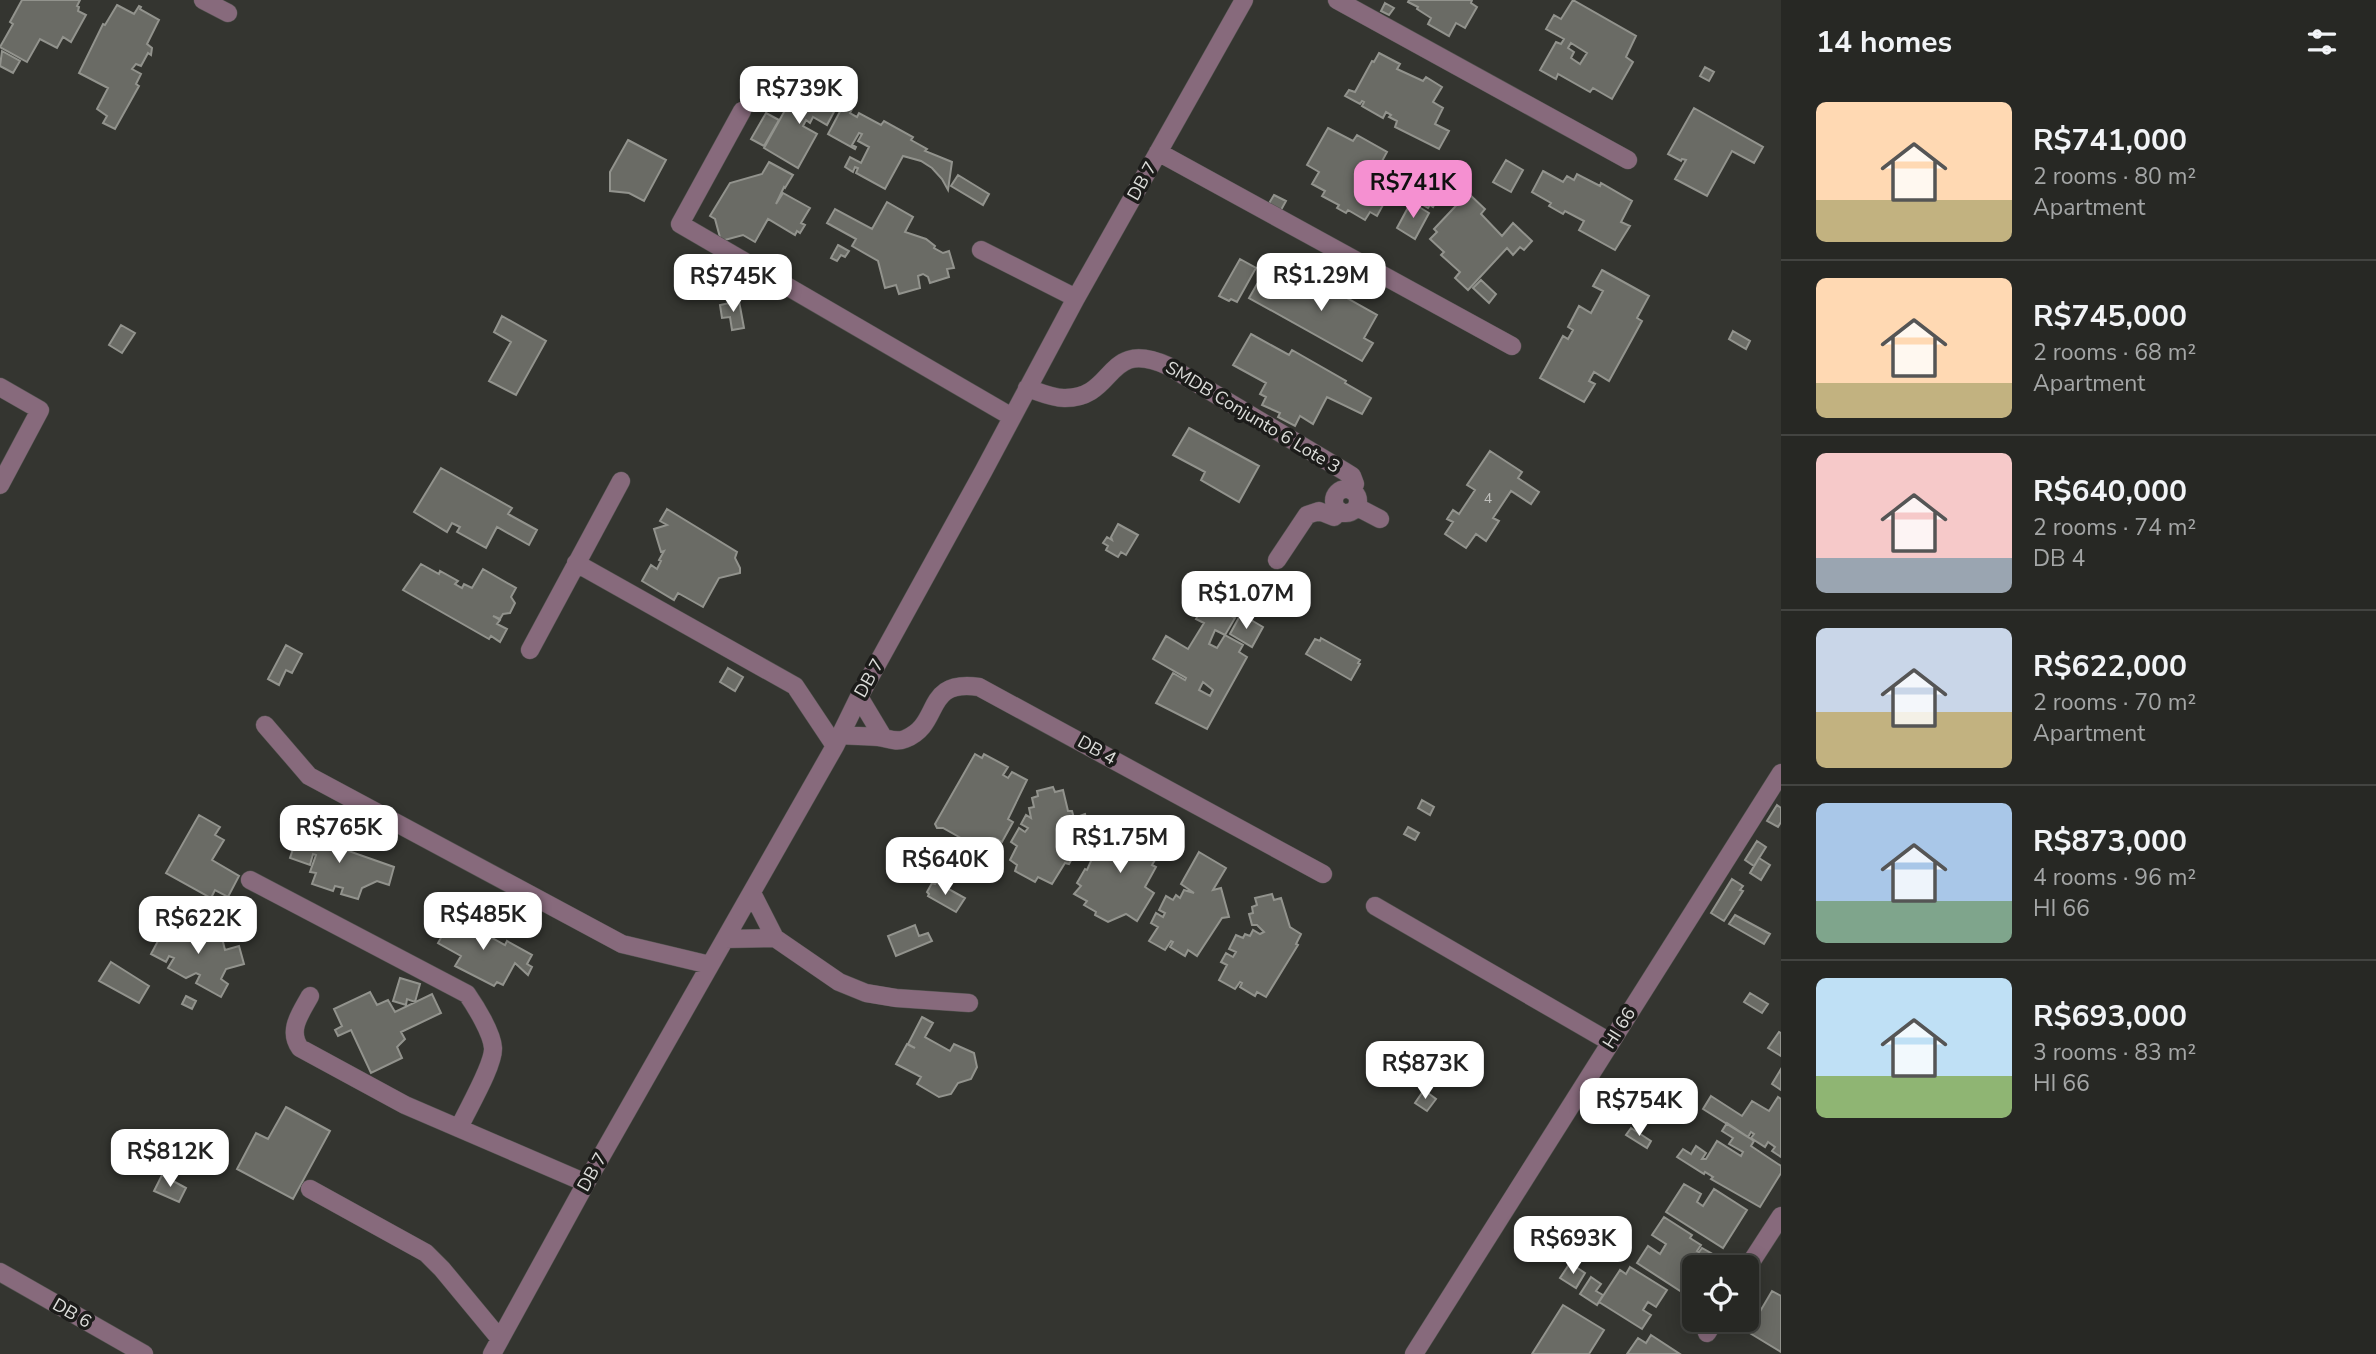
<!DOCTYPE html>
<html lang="en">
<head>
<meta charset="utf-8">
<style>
  :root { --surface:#272824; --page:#333431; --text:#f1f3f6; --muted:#a4a6a6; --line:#434441; --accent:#f590d1 }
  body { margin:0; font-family:"Nunito Sans",sans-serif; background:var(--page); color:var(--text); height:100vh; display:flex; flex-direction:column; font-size:26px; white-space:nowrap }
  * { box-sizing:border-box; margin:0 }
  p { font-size:23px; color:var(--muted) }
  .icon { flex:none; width:38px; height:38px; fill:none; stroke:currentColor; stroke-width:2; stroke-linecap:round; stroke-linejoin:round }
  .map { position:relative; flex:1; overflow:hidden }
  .drawer { display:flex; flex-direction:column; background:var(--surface); width:595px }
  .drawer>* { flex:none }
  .buttons { position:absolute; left:1682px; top:1255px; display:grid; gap:14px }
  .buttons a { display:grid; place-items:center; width:77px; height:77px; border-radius:10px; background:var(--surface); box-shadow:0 4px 18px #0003,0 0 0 2px var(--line); font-size:35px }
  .price { position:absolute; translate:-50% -60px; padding:0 16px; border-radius:14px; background:#fff; color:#222; font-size:23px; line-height:46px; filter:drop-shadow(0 2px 4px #0008) }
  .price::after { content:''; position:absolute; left:50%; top:42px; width:21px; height:16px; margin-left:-10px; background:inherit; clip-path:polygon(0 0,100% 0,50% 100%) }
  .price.current { background:var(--accent); color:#111 }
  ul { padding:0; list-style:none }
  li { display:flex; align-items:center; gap:21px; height:175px; padding:0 35px }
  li+li { border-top:2px solid var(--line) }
  li span { display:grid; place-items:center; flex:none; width:196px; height:140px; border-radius:10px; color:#555 }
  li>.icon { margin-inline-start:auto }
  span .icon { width:84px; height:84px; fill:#fffc; stroke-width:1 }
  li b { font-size:30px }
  h2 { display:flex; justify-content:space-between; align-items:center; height:84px; padding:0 35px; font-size:30px }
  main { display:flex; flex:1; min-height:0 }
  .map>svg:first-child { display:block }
  .building { fill:#6a6b65; stroke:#92938d; stroke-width:2; fill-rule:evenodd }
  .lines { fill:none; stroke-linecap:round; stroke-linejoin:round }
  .minor-casing { stroke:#52534f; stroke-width:19 }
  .minor { stroke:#876a7c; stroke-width:18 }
  .labels { text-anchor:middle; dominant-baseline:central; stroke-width:7; stroke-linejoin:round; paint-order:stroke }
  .number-label { font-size:14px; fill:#c0c0bd }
  .street-label { font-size:18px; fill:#dcddda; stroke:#1c1c1a }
</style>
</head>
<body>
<main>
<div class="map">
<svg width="1781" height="1354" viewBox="0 0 1781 1354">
  <rect width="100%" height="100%" fill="#343530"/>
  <path class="building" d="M22 0H80L77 6 79 7 78 11 86 15 71 42 63 37 57 48 40 39 27 62 0 47 13 24 10 22Z
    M1409 0H1472L1471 3 1477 7 1465 28 1456 23 1449 36 1428 24 1431 18 1417 9 1418 7 1408 2Z
    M1573 0 1636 36 1626 57 1633 62 1612 99 1593 88 1590 92 1558 74 1556 79 1540 70 1556 42 1561 44 1564 39 1546 29 1554 15 1561 19ZM1571 43 1587 53 1580 64 1571 58 1574 52 1568 48Z
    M1385 3 1394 8 1389 15 1381 11Z
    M117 5 134 14 139 6 141 7 140 9 159 20 147 44 152 48 151 55 148 53 141 66 136 64 132 69 141 74 136 84 139 86 115 129 103 123 107 116 97 109 108 88 79 73 103 24 105 25Z
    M2 51 20 61 13 73 0 66Z
    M1379 53 1400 64 1397 69 1423 81 1426 77 1442 87 1433 102 1443 108 1435 124 1449 131 1439 149 1395 127 1397 121 1389 117 1391 115 1386 112 1383 118 1362 106 1364 102 1362 101 1360 104 1345 96 1349 90 1355 92 1372 61 1374 62Z
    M1705 67 1714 72 1709 81 1700 76Z
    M825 79 833 84 828 92 820 87Z
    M799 85 829 102 830 99 835 102 833 106 836 108 827 125 813 117 810 123 806 120 803 126 817 134 798 168 764 148Z
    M844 104 852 109 850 113 857 117 859 113 881 125 884 121 913 137 911 140 927 149 925 151 952 162 948 190 942 179 932 168 921 161 903 156 885 189 856 173 858 168 855 167 853 172 845 167 850 157 861 163 869 147 858 141 862 134 859 133 852 145 856 147 855 149 828 134Z
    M1694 108 1763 147 1754 163 1732 151 1707 196 1675 179 1686 160 1682 159 1681 161 1668 154Z
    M766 113 779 120 764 146 751 139Z
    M1328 128 1353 141 1357 135 1387 152 1381 163 1400 174 1377 216 1370 212 1365 220 1348 210 1346 213 1337 208 1339 205 1322 196 1325 191 1312 184 1319 172 1307 165Z
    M628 140 666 160 644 201 629 193 610 191V172Z
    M1506 160 1523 170 1511 192 1493 182Z
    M769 162 793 175 785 188 784 187 776 204 783 193 810 208 801 223 805 225 800 233 797 231 795 235 768 219 755 242 743 235 721 241 715 219 710 216 730 183 762 174Z
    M1543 171 1563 182 1567 176 1574 180 1577 174 1600 186 1601 183 1632 201 1621 222 1630 226 1615 250 1579 230 1584 221 1565 211 1563 214 1549 206 1551 203 1532 192Z
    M1428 172 1446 182 1433 207 1430 205 1428 208 1413 199Z
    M958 175 989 194 983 205 951 186Z
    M1468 193 1485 209 1481 214 1502 236 1513 223 1532 241 1524 250 1520 247 1513 255 1507 248 1468 290 1455 278 1460 272 1441 255 1444 252 1430 239 1437 232 1434 229Z
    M1274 195 1286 201 1281 210H1265Z
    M887 202 913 217 905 232 926 239 935 246 934 248 943 253 949 251 954 268 947 269 949 277 930 283 928 277 923 274 918 276 920 288 899 294 896 285 885 288 878 261 852 246 856 239 827 223 835 209 872 229Z
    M1411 202 1429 213 1415 239 1397 228Z
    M838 245 849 251 845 257 841 255 837 261 831 258Z
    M1240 259 1256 268 1237 302 1231 299 1229 301 1219 296Z
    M1289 269 1302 276 1304 274 1377 315 1364 338 1373 343 1362 361 1249 298 1257 284 1280 297 1288 283 1283 280Z
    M1602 270 1649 296 1637 318 1642 321 1609 381 1594 372 1589 381 1595 384 1584 402 1540 378 1563 336 1568 339 1573 330 1568 327 1579 306 1591 313 1603 291 1593 286Z
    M1481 280 1496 294 1489 303 1473 288Z
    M739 301 744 328 732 330 730 317 722 318 720 305Z
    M502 316 546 341 516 395 489 381 511 342 494 332Z
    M121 325 135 333 122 353 109 345Z
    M1733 331 1750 341 1746 349 1729 339Z
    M1251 334 1289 355 1292 350 1346 381 1345 383 1371 398 1362 414 1327 397 1313 424 1300 416 1295 426 1278 417 1280 413 1262 405 1266 397 1260 394 1266 383 1233 365Z
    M1189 428 1259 466 1239 502 1201 480 1205 472 1173 455Z
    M1490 451 1522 472 1518 478 1539 492 1531 504 1511 491 1493 518 1499 521 1486 541 1476 534 1466 548 1445 534 1453 522 1447 519 1453 510 1459 514 1475 490 1467 485Z
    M441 468 512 508 508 514 537 530 529 545 497 527 486 548 457 532 460 527 452 523 447 532 414 512Z
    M667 509 737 552 735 558 740 568V573L719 578 703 607 678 593 674 600 642 581 651 565 657 569 661 561 659 560 664 551 661 552 654 529 667 525 660 521Z
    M1118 524 1138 535 1126 555 1121 552 1118 557 1106 550 1108 546 1103 543 1107 537 1112 540 1111 537Z
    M421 564 439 574 440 571 458 581 455 584 462 588 464 584 472 588 483 569 516 588 511 597 515 603 510 613 503 614 500 619 493 616 500 620 497 624 507 629 500 642 491 636 489 639 403 590Z
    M1206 602 1235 618 1225 635 1243 645 1239 652 1247 657 1207 729 1156 703 1173 673 1185 680 1186 678 1153 659 1166 636 1188 649 1204 623 1196 619ZM1215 630 1225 635 1217 648 1209 644ZM1203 682 1213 690 1210 696 1199 690Z
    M1241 614 1263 627 1252 647 1230 634Z
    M1321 638 1360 660 1358 663 1360 664 1351 680 1306 654 1315 639 1320 641Z
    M286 645 302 654 292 673 286 670 279 685 268 679Z
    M728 668 743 677 735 691 720 682Z
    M975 754 982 758 984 754 1008 767 1003 775 1008 778 1012 772 1027 780 1008 819 1013 822 1002 842 995 838 979 842 971 838 968 842 943 828H937L935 824Z
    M1053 787 1055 792 1063 790 1068 811H1072L1074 818 1085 814 1089 829 1074 835 1082 840 1069 864 1065 863 1052 884 1038 877 1035 882 1015 871 1017 865 1010 860 1017 846 1011 842 1019 828 1025 832 1028 828 1021 824 1026 815 1031 818 1029 808 1034 807 1032 798 1038 796 1037 791Z
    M1422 800 1434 807 1430 815 1418 808Z
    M1777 805 1781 808V822L1778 827 1767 821Z
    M199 815 220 827 215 835 224 840 212 860 239 876 228 897 215 890 211 898 166 873Z
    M1131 821 1156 835 1147 849 1158 855 1152 865 1156 867 1145 887 1154 893 1137 921 1126 914 1108 922 1095 915 1096 912 1084 905 1087 901 1074 894 1081 886 1077 883 1085 869 1087 870 1095 852 1101 855 1109 847 1116 850 1118 846 1103 840 1112 823 1125 831Z
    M1408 827 1419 833 1415 840 1404 834Z
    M316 829 333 834 330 842 342 845 340 848 394 867 389 885 377 881 362 888 358 899 341 894 343 888 335 886 333 891 312 884 316 873 310 872 316 855 313 854 310 865 290 858 298 834 312 839Z
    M1757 841 1766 847 1754 866 1745 860Z
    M1199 852 1226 868 1213 890 1221 888 1229 917 1222 918 1197 956 1188 950 1185 956 1170 947 1173 942 1171 941 1165 950 1149 941 1158 927 1151 923 1156 913 1163 917 1165 913 1159 910 1166 896 1173 900 1176 895 1180 898 1184 890 1194 893 1181 884Z
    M1759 858 1770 865 1761 880 1750 873Z
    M1732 879 1743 886 1740 890 1743 891 1724 921 1711 913Z
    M936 882 965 898 956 912 928 896 929 894 927 892 932 883 935 884Z
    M1272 894 1274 900 1281 898 1290 927 1301 934 1296 944 1298 945 1266 997 1257 992 1255 996 1240 987 1242 983 1240 982 1235 989 1219 980 1227 965 1221 962 1226 953 1233 957 1236 952 1229 949 1236 935 1243 938 1245 934 1250 936 1253 930 1260 934 1264 932 1257 925H1252L1249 914 1253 913 1252 907 1257 905 1255 898Z
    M1735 915 1770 934 1764 944 1729 924Z
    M463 916 482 924 478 930 505 945 507 941 532 955 527 964 532 967 528 975 515 963 503 985 497 982 494 986 455 966 461 956 438 943 451 920 459 924Z
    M188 921 192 933 205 929 206 933 210 932 211 937 221 934 225 950 239 946 244 964 226 969 221 979 228 984 221 997 196 983 200 975 196 973 186 978 168 968 174 958 169 956 166 962 151 954 159 939 165 937 163 929Z
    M915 925 919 936 928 933 932 941 896 956 888 936Z
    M111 962 149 986 139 1003 99 981Z
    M400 978 420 984 415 1002 407 999 406 1005 393 1001Z
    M370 992 377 1005 388 1000 395 1012 432 994 441 1013 401 1032 405 1039 397 1047 402 1058 371 1073 351 1030 338 1036 335 1030 342 1026 334 1009Z
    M1750 993 1768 1004 1762 1013 1744 1002Z
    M186 996 196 1001 192 1009 182 1004Z
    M922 1017 933 1023 925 1037 950 1051 954 1044 974 1053 977 1067 971 1079 958 1083 951 1094 939 1097 917 1084 921 1077 896 1064 907 1044 915 1048 908 1044Z
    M1779 1032 1781 1033V1056L1768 1048Z
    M1781 1069V1090L1772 1084Z
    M1424 1090 1436 1099 1427 1111 1415 1103Z
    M1711 1096 1742 1116 1752 1101 1769 1111 1778 1097 1781 1099V1157L1772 1151 1775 1147 1768 1142 1765 1147 1751 1138 1754 1134 1751 1132 1748 1137 1703 1109Z
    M286 1107 330 1131 293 1199 237 1169 256 1133 268 1139Z
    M1727 1123 1754 1141 1751 1146 1781 1166V1173L1760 1207 1711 1179 1713 1177 1705 1172 1704 1174 1677 1157 1683 1149 1691 1154 1696 1146 1706 1153 1702 1159H1706L1717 1141 1741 1156 1743 1152 1729 1144 1733 1138 1722 1131Z
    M1631 1128 1651 1141 1647 1148 1626 1135Z
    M162 1175 186 1188 179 1202 154 1191Z
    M1684 1184 1701 1194 1697 1202 1703 1206 1714 1189 1747 1210 1723 1248 1666 1212Z
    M1664 1217 1692 1235 1690 1238 1701 1245 1697 1251 1699 1252 1702 1248 1716 1256 1710 1267H1694V1286L1688 1296 1637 1263 1648 1246 1660 1254 1666 1244 1652 1235Z
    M1570 1263 1585 1273 1576 1288 1560 1278Z
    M1630 1267 1667 1290 1656 1307 1648 1302 1643 1310 1651 1315 1642 1329 1599 1302 1620 1270 1626 1274Z
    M1591 1277 1601 1284 1596 1291 1603 1295 1597 1305 1580 1294Z
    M1772 1291 1781 1296V1352L1748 1332Z
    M1563 1305 1604 1330 1589 1354H1532Z
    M1651 1335 1680 1354H1627L1638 1338 1646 1343Z"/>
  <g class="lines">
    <defs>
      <path id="minor" d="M203 0 228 13
        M1337 0 1628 160
        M742 111 680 224 1012 417
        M1158 152 1512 346
        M981 250 1076 298
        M0 387 40 410 0 485
        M1027 388C1039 392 1052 398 1064 398 1117 399 1104 337 1168 366L1344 471 1352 476 1355 484 1352 491
        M1334 501a12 12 0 1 1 24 0a12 12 0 1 1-24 0Z
        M1357 507 1380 519
        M1277 560 1307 515 1319 511 1334 517 1340 511
        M576 563 795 686 835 746
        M530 650 621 481
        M859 697 883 737
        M265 725 309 776 622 944 710 965
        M839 735C852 736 865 736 878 737 888 738 895 743 905 739 943 724 922 679 979 687L1323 874
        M250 880 467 994C476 1007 492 1033 493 1048 494 1065 467 1110 459 1128
        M752 893 775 938 839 982 866 993 896 998 969 1003
        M1375 906 1610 1042
        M725 939 775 938
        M310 996C301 1013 287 1030 300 1048L405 1105 586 1183
        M310 1189 426 1253 442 1269 500 1339
        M1746 1270 1781 1216
        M0 1272 144 1354
        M1707 1333 1715 1320
        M492 1354 586 1183 835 746 859 697 983 472 1076 298 1244 0
        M1414 1354 1781 773"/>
    </defs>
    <use href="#minor" class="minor-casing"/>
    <use href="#minor" class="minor"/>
  </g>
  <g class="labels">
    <g class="number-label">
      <text x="1488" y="498">4</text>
    </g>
    <g class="street-label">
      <text transform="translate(1142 181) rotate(-61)">DB 7</text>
      <text transform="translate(1253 417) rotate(31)">SMDB Conjunto 6 Lote 3</text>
      <text transform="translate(869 678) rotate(-61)">DB 7</text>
      <text transform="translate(1097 750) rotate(29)">DB 4</text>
      <text transform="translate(1619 1028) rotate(-58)">HI 66</text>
      <text transform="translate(592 1172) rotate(-61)">DB 7</text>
      <text transform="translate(72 1313) rotate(30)">DB 6</text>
    </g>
  </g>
</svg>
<div class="buttons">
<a><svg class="icon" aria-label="locate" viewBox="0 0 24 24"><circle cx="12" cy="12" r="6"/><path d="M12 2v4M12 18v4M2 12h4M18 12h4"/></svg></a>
</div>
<b class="price" style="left:799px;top:126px">R$739K</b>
<b class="price current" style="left:1413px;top:220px">R$741K</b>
<b class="price" style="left:1321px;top:313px">R$1.29M</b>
<b class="price" style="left:733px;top:314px">R$745K</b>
<b class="price" style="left:1246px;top:631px">R$1.07M</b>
<b class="price" style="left:339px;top:865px">R$765K</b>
<b class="price" style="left:1120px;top:875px">R$1.75M</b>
<b class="price" style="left:945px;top:897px">R$640K</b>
<b class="price" style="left:483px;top:952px">R$485K</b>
<b class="price" style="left:198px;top:956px">R$622K</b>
<b class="price" style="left:1425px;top:1101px">R$873K</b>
<b class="price" style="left:1639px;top:1138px">R$754K</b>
<b class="price" style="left:170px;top:1189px">R$812K</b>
<b class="price" style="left:1573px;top:1276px">R$693K</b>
</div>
<section class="drawer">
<h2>14 homes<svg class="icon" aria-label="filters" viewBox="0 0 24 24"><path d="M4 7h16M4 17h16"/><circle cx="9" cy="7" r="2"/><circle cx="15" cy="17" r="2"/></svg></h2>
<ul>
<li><span style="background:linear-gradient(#ffd9b3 70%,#c2b280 0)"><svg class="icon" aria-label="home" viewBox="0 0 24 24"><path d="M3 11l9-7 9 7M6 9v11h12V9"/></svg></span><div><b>R$741,000</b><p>2 rooms · 80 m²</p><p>Apartment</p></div></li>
<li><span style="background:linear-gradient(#ffd9b3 75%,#c2b280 0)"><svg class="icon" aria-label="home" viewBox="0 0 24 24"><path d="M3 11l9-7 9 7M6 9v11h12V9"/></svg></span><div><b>R$745,000</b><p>2 rooms · 68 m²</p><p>Apartment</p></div></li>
<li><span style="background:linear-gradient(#f6c9c9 75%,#9aa5b1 0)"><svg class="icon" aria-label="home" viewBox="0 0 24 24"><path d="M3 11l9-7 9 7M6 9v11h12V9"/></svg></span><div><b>R$640,000</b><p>2 rooms · 74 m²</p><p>DB 4</p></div></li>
<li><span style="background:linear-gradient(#c9d6e8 60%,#c2b280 0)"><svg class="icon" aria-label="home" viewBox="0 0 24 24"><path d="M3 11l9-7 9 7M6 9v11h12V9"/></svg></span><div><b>R$622,000</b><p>2 rooms · 70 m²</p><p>Apartment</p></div></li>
<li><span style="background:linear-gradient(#a9c7e8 70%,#7fa58c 0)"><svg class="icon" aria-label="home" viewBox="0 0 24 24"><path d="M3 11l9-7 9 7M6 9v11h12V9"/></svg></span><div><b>R$873,000</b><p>4 rooms · 96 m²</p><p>HI 66</p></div></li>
<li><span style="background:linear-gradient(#bfe0f5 70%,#8fb573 0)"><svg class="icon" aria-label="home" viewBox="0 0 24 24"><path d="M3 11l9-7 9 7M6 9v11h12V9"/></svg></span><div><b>R$693,000</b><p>3 rooms · 83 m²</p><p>HI 66</p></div></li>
</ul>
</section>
</main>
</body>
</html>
